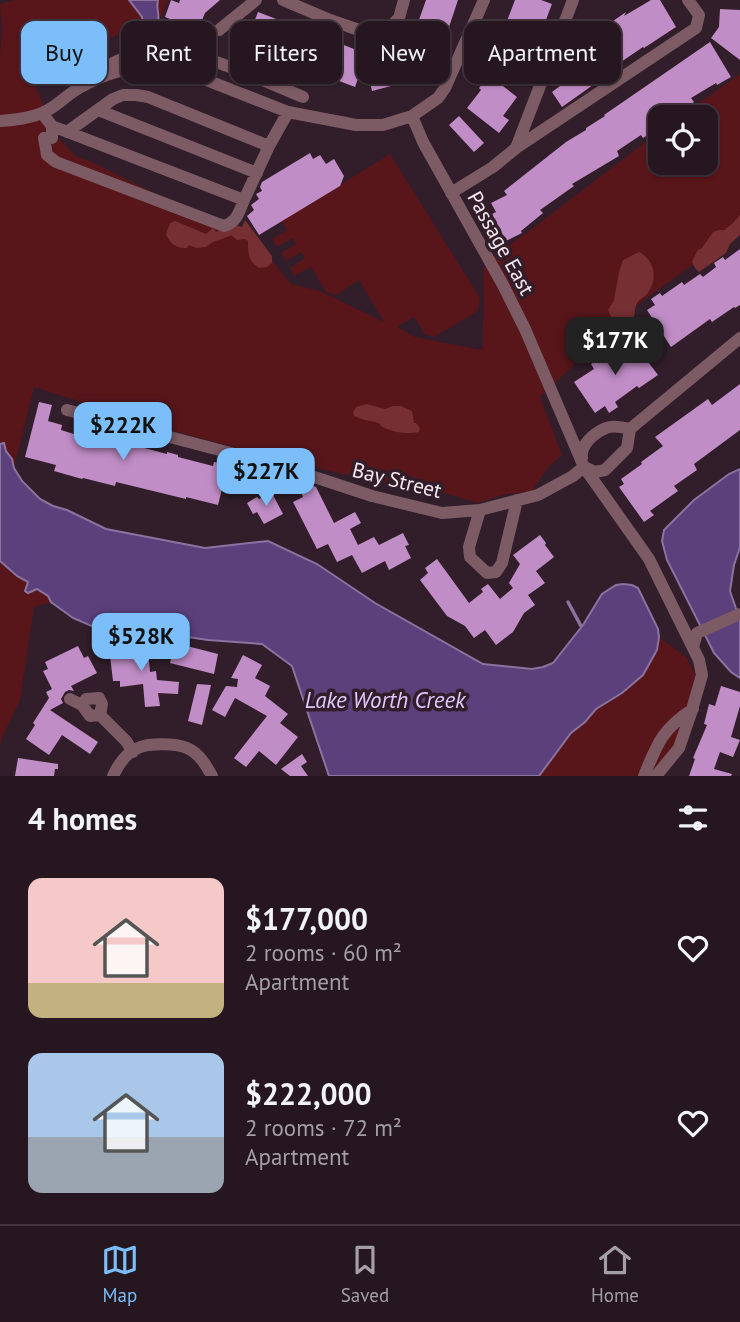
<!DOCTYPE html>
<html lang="en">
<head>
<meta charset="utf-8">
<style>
  :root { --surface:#251620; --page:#31232d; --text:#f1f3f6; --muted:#a39fa5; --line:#42353e; --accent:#7bbef9 }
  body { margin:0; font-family:"PT Sans",sans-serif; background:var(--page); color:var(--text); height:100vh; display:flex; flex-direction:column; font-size:26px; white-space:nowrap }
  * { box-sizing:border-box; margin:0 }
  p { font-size:23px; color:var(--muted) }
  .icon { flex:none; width:38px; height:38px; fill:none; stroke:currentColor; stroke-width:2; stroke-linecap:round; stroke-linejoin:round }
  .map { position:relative; height:776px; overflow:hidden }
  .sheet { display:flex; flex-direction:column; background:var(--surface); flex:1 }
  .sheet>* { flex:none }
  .top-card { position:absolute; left:21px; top:21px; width:698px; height:63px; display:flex; gap:14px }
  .controls { position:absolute; left:648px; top:105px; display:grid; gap:14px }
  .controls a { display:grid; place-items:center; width:70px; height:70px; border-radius:14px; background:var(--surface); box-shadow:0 2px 5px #0004,0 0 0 2px var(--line); font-size:35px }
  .price { position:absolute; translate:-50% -60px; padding:0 16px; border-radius:14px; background:var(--accent); color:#111; font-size:23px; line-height:46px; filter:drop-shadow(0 2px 4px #0008) }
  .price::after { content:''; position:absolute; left:50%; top:42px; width:21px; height:16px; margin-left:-10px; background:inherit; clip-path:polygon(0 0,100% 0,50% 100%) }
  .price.active { background:#222; color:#fff }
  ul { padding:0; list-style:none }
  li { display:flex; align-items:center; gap:21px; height:175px; padding:0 28px }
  li span { display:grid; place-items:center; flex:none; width:196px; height:140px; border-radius:14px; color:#555 }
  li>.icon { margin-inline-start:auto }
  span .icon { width:84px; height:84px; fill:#fffc; stroke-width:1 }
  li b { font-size:30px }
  h2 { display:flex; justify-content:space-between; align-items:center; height:84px; padding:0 28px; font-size:30px }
  .chip { padding:0 24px; border-radius:14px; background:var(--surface); box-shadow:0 2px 5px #0004,0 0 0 2px var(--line); font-size:24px; line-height:63px }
  .chip.active { background:var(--accent); color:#111 }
  .dock { display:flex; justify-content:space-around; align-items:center; height:98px; border-top:2px solid var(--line); background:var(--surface); font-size:19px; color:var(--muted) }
  .dock a { display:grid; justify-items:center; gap:4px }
  .dock .active { color:var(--accent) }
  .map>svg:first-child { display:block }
  .green { fill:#58161b }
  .forest { fill:#762f32 }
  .water { fill:#5c407c; stroke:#8a739f; stroke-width:2 }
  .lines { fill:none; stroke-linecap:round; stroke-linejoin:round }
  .stream { stroke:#8a739f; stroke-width:3.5 }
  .building { fill:#c18dc7 }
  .minor { stroke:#7c5b64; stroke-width:12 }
  .labels { text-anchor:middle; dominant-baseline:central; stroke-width:7; stroke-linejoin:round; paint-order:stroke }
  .street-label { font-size:21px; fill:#f6e9f0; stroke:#311e2a }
  .water-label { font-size:23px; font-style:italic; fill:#dec8fe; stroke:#311e2a }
</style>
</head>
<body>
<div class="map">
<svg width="740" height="776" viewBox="0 0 740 776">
  <rect width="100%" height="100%" fill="#311e2a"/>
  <path class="green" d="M15 0H168L156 29C148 30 138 30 129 31 103 37 57 70 36 87L57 137 76 156 92 162 261 247 291 284 320 291 384 322 359 280 336 295 326 292 311 267 294 276 290 268 305 258 301 252 286 261 281 253 296 244 293 238 277 247 272 239 287 230 282 221 390 154 480 298 478 311 434 337 425 334 414 317 397 327 415 337 482 350 484 298 483 273 486 262 533 228 660 131V163H705V117H679L740 74V231L638 304 540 397 562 455 550 465 532 491 502 495 478 503 444 493 396 486 290 462 166 429 34 387 14 468 4 444H0V56L2 28 0 4Z
    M0 561 17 576 28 583 25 590 28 593 37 589 48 596 51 602 34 607 20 700 2 738 0 747Z
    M659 637 687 658 699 681C687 714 677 750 652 776H539L571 733 585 722 596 709 622 693 643 675 657 650Z"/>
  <path class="forest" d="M740 215V235L730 244 726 253 699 272 695 268 692 262 697 251 702 248 713 232 719 230H724L733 223Z
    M245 220 272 256V263L267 267 259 268C248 261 248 253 248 241L245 239 237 240 231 235C224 239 211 241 206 247L196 248 189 245 187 248C176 249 170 243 166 234L170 223 175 221 206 234 213 228 216 232 235 225 242 227Z
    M639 252C654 260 658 277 649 291 647 296 640 298 637 303 635 307 635 315 633 319L620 324 613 321 608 310 614 300 619 272 623 260Z
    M367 404 385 409 393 406H401L412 411 414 423H416L420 428 419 432C409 434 394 433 385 428 376 424 385 425 375 422 368 421 361 419 354 416L353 412 356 407Z"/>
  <path class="water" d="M129 0H158C155 11 164 20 152 27L143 25 142 17Z
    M4 443 6 451 12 459 14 468 22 481 40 499 53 506 67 510 106 529 205 548 268 541 317 564 375 603 483 664 532 669 543 667 553 663 583 625 602 594 616 585 623 584 632 585 638 588 658 629 659 637 657 650 643 675 622 693 596 709 585 722 571 733 539 776H329L292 666 262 644 208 640 147 631 94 627 73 618 51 602 48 596 37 589 28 593 25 591 28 582 17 576 0 561V444Z
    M740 469V547L734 565 730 591 740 620V678L731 672 714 653 667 560 662 541 664 530 694 500 729 474Z"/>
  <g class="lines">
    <path class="stream" d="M568 602 581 626"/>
  </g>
  <path class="building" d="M171 0 179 3 180 0H220L205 13 198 30 165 17Z
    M426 0H458L443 45 439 43 422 63 409 51 422 37 414 34Z
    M515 0H541L552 4 522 83 488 70Z
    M651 0H660L676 27 644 48 643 47 621 62 622 63 599 79 600 80 562 107 552 92 560 86 553 76 556 69 570 59 568 58 587 45 584 42 603 28 626 12 624 16Z
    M720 9 740 10V60L711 38 719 27Z
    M258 12 367 54 355 87 255 49 258 41 248 37Z
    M710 42 731 77 717 85 716 83 691 98 694 102 679 112 676 108 660 117 653 123 657 129 643 138 641 135 617 151 619 156 572 184 574 186 540 210 543 213 521 231 522 233 506 241 492 214 496 212 491 203 507 195 504 191 566 142 586 130V128L605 116 604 115Z
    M391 54 399 84 372 91 365 61Z
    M489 75 517 97 503 116 509 120 499 133 467 108 481 90 479 88Z
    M459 116 484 143 474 152 449 125Z
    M310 153 313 159 320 155 326 164 334 159 344 176 340 186 259 235 247 216 254 210 251 205 259 199 256 194 262 191 260 187 262 182Z
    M740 249V305L735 308 734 307 712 322 710 319 671 347 647 310 655 305 651 299 660 293 662 296 682 282 684 285 700 274 703 277 716 267 714 263 723 257 725 260Z
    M626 340 632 349 636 346 658 375 639 388 637 386 615 402 618 407 609 413 605 406 595 413 574 382 594 369 591 364 611 349 609 347 617 342 619 345Z
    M740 384V430L694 464 697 470 674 486 678 491 650 511 654 515 644 522 619 487 624 484 621 479 642 464 641 462 663 446 655 437 708 399 712 405Z
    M39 402 52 405 48 421 62 425 61 430 80 436 81 433 94 437 93 442 111 446 114 433 127 437 126 440 138 443 137 446 167 454V452L178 455V457L213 466 214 462 228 465 218 505 186 497V499L116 482 115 486 83 478 82 479 54 471 56 465 25 457Z
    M314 486 316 487 334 523 355 512 361 523 350 529 358 545 374 537 379 545 403 533 409 545 405 546 411 558 389 570 385 561 362 573 352 555 337 562 328 544 317 549 293 502 303 497 301 492Z
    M269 494 273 495 283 514 264 524 257 512 253 514 247 503 257 497 259 499Z
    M540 535 546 543 545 545 554 557 536 571 545 583 528 595 535 605 524 613 513 632 496 645 485 630 474 638 465 626 447 616 420 580 428 573 425 568 437 559 469 603 483 592 481 589 488 584 500 599 513 588 509 583 520 564 513 555Z
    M147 639 150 672 156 671 157 680 179 682 178 694 158 693 160 706 145 707 143 684 120 687V681H113L110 656 130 654 128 641Z
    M175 643 218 654 214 674 170 663Z
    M78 646 84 658 88 656 97 673 71 686 74 691 69 690 65 692 61 699 63 703 50 710 98 742 90 754 62 735 49 755 26 739 35 725 33 723 49 698 46 692 52 689 43 671 48 669 45 662Z
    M243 655 262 665 255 678 270 686 265 696 288 714 280 723 298 737 276 765 259 751 246 767 234 758 267 716 235 698 225 717 212 710 226 686 237 687 238 679 231 678Z
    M197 684 211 685 202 725 188 721Z
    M721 686 740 692V706L731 737 740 740 733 757 720 752 714 769 732 774 731 776H689L695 759 693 758 707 725 704 724 709 704 715 706Z
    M302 754 307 762 301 766 308 776H290L281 769Z
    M18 758 58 764V769H55L54 776H15Z"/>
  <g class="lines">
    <path class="minor" d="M283 0 330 20 359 30H379L390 27 399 18 404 0
      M219 30 256 0
      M89 79C112 59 143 48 174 51 188 52 203 58 216 62 246 72 274 85 303 97
      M98 110 257 173
      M42 113 52 126 244 200C239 212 237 222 224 226L56 162 47 155 44 138H52V126
      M412 116 423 142 503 285 525 329 584 467 649 559 699 660 702 675 691 713 679 748 656 776
      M0 121C16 120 34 118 48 110 59 104 68 94 79 88 107 72 140 63 173 67L288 112 356 125H383L412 116 438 98 445 88 484 0
      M67 132 113 99 123 95H136L148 97 269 146 244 200
      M269 146 288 112
      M516 148 696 28 699 15 688 0
      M451 193 493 167 516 148 573 0
      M67 410 284 467 372 496 442 513 480 510 538 495 573 476 584 467 595 472 605 470 627 448 630 429 740 338
      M582 458C580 445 594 433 606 428 613 425 622 427 630 429
      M258 460C262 498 286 488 311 476
      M480 510 469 547 470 557 487 573 496 572 502 563 517 500
      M693 647 697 633 740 614
      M70 699 82 705 90 716 100 715 126 741 133 752
      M82 705 86 699 99 698 102 704 100 715
      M113 776C118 765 126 753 138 748 148 743 176 743 187 748 199 753 206 765 212 776
      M644 776C657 744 663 728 693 709"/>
  </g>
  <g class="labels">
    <g class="street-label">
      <text transform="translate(501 243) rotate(61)">Passage East</text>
      <text transform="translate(397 480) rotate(14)">Bay Street</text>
    </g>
    <g class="water-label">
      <text x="385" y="699">Lake Worth Creek</text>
    </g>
  </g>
</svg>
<div class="controls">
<a><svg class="icon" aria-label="locate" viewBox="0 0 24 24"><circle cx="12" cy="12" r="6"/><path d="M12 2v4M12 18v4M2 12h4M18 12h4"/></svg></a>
</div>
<b class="price active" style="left:615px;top:377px">$177K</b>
<b class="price" style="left:123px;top:462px">$222K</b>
<b class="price" style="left:266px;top:508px">$227K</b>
<b class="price" style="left:141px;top:673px">$528K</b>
<div class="top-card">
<a class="chip active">Buy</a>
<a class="chip">Rent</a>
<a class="chip">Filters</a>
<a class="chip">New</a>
<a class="chip">Apartment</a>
</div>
</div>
<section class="sheet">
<h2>4 homes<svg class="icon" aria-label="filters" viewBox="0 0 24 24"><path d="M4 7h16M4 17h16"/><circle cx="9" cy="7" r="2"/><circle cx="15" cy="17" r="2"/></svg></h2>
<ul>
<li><span style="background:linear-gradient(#f6c9c9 75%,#c2b280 0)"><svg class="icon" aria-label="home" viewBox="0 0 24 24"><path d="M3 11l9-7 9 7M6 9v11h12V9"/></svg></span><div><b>$177,000</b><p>2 rooms · 60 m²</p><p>Apartment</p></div><svg class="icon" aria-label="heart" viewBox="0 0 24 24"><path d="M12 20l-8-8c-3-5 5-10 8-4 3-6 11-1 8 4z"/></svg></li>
<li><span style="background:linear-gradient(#a9c7e8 60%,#9aa5b1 0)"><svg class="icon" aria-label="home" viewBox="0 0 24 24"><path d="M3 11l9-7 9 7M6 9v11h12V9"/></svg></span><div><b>$222,000</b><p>2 rooms · 72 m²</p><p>Apartment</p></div><svg class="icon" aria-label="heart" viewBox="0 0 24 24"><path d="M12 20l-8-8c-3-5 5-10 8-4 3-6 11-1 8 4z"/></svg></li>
</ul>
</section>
<nav class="dock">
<a class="active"><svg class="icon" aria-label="map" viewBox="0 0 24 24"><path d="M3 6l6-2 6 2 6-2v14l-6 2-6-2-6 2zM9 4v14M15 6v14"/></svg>Map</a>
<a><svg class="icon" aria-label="saved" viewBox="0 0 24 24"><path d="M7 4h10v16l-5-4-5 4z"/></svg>Saved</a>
<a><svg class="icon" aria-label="home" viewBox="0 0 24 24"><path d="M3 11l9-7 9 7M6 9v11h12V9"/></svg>Home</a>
</nav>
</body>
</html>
